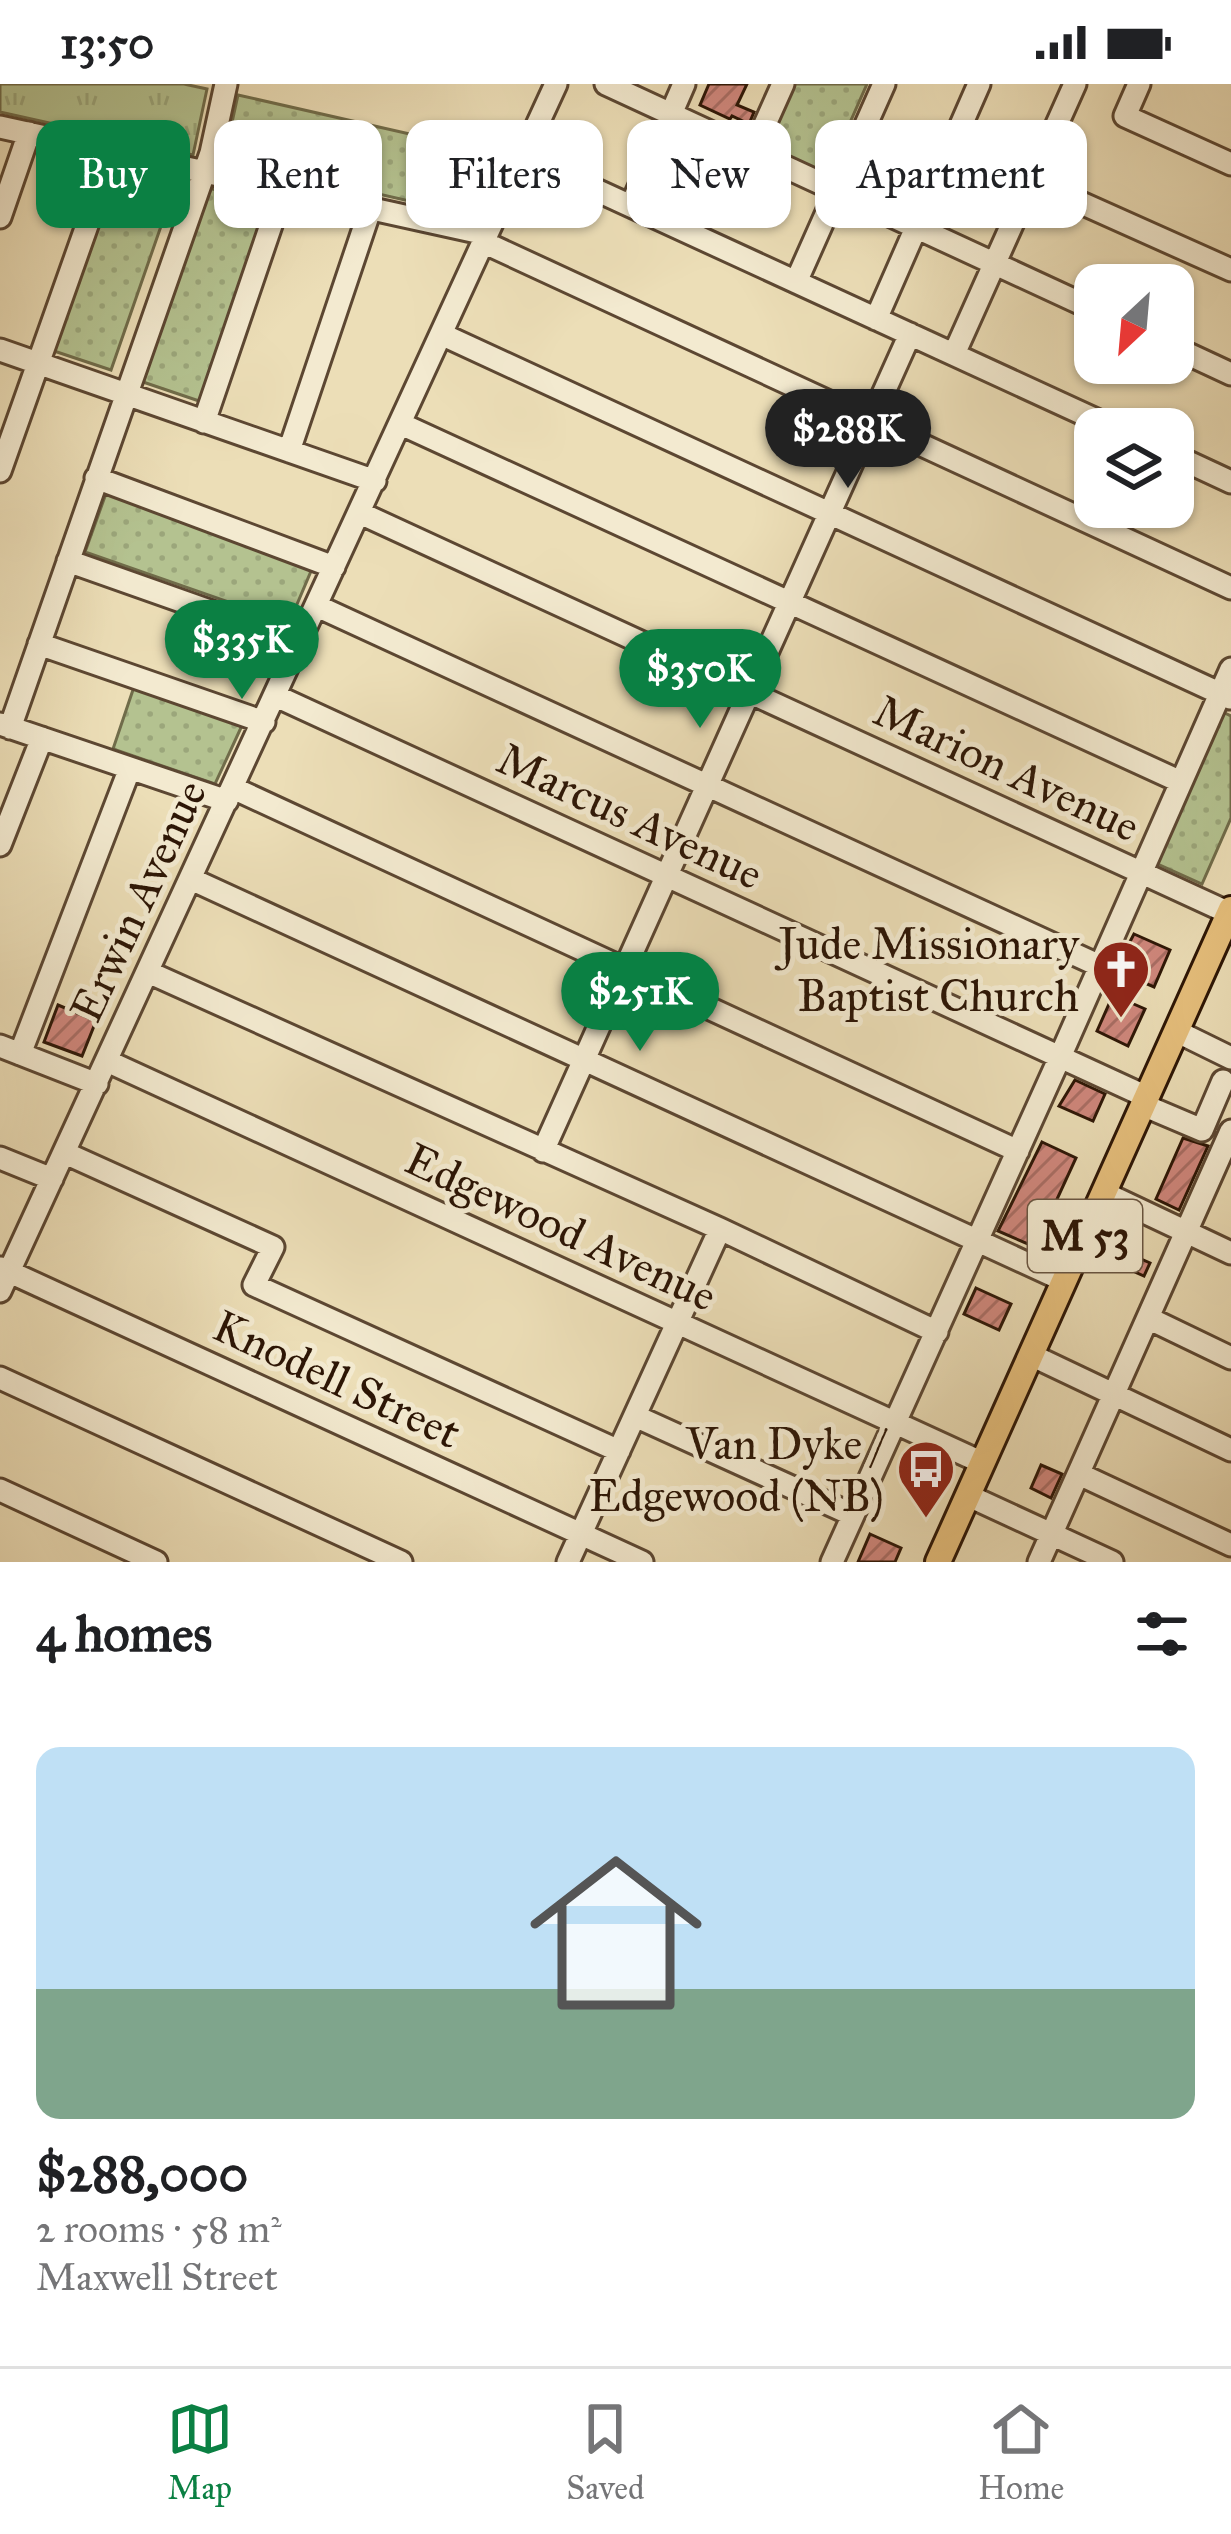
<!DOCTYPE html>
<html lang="en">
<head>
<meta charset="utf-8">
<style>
  :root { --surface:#fff; --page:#f2f2f2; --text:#202124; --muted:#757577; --line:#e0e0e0; --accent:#0b8043 }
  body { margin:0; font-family:"IM FELL Great Primer",serif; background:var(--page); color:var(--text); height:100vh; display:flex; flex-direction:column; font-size:45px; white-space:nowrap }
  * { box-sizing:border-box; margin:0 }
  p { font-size:39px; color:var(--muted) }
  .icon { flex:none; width:66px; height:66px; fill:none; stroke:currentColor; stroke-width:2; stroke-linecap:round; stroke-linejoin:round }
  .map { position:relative; height:1478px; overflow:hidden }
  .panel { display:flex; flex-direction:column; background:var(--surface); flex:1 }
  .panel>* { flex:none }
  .guide { position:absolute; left:36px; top:36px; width:1161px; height:108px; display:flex; gap:24px }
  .needle { width:78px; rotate:206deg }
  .fabs { position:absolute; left:1074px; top:180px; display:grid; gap:24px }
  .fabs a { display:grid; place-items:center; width:120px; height:120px; border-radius:24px; background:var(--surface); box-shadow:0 3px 9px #0004; font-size:60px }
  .price { position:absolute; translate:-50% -102px; padding:0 27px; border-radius:42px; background:var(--accent); color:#fff; font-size:39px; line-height:78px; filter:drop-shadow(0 3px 6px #0008) }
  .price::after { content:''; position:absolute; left:50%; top:72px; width:36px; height:27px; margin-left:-18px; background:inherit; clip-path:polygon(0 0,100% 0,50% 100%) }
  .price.selected { background:#222; color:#fff }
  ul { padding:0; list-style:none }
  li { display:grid; align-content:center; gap:24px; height:636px; padding:0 36px }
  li+li { border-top:3px solid var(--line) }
  li span { display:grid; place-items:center; height:372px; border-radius:24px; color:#555 }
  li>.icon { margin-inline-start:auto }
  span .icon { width:216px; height:216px; fill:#fffc; stroke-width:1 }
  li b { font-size:51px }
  h2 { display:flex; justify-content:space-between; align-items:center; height:144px; padding:0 36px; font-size:51px }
  .tag { padding:0 42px; border-radius:24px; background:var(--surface); box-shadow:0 3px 9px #0004; font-size:42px; line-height:108px }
  .tag.selected { background:var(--accent); color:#fff }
  .status { display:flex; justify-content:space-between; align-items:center; height:84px; padding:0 60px; background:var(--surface); direction:ltr }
  .status svg { height:33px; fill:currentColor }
  .menu { display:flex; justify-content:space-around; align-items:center; height:168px; border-top:3px solid var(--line); background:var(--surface); font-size:33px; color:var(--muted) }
  .menu a { display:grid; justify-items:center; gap:6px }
  .menu .selected { color:var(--accent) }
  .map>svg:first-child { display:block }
  .grass { fill:url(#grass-dots); stroke:#706c4a; stroke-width:3 }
  .park { fill:url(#park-tufts); stroke:#706c4a; stroke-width:3 }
  .building { fill:url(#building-hatch); stroke:#2c1505; stroke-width:3 }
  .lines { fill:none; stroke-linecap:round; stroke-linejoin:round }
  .minor-casing { stroke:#5c4732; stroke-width:27 }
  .major-casing { stroke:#2c1505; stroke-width:30 }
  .minor { stroke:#f3ead0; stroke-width:21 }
  .major { stroke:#e6bf7c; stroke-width:24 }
  .labels { text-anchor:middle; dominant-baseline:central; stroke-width:10; stroke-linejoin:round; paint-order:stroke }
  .shield { fill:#f3ead0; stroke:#685542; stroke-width:3 }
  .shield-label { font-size:42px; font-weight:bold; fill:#2c1505 }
  .street-label { font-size:45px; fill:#2c1505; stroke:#f3ead0 }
  .poi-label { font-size:45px; fill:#2c1505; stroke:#f3ead0; text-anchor:end }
</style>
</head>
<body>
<div class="status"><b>13:50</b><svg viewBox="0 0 49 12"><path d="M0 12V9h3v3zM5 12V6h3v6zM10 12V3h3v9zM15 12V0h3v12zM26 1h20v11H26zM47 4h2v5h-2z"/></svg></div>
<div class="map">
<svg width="1231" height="1478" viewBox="0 0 1231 1478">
  <defs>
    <pattern id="grass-dots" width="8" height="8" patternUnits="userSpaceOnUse" patternTransform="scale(3)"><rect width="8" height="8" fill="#b4c290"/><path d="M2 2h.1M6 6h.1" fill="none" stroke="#9ba67b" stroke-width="1.8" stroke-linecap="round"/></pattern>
    <pattern id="park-tufts" width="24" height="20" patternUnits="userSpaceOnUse" patternTransform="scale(3)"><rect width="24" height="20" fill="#b4c290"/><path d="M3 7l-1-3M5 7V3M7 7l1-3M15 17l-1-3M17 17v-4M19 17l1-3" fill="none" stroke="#9ba67b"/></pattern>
    <pattern id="building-hatch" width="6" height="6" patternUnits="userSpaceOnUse" patternTransform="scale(3)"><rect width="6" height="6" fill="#d0877d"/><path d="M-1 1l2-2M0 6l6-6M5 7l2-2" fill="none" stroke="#a96d64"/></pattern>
  </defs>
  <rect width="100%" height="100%" fill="#ecdeb7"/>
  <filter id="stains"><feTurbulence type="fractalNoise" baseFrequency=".00167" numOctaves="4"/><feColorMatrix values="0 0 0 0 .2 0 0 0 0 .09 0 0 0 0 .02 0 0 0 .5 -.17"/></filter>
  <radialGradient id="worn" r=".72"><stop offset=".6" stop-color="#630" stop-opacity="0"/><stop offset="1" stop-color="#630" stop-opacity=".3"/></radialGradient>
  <path class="grass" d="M789 0H867L825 95 761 65Z
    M238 11 498 70 471 131 224 75Z
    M113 84 176 99 111 286 48 265Z
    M209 104 272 121 205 319 143 298Z
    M108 404 314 480 289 539 85 468Z
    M136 597 245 635 215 700 113 665Z
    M1218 626 1231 632V734L1202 800 1151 777Z"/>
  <path class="park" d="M0 0H184L207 5 193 71 0 28Z"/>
  <path class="building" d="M709 0H747L737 21 754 28 749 40 732 32 730 35 700 21Z
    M1134 850 1170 866 1154 903 1115 886Z
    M1113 911 1145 925 1128 962 1097 947Z
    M58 921 96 937 82 972 44 958Z
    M1075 996 1105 1010 1093 1037 1059 1022Z
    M1183 1054 1208 1062 1179 1126 1156 1115Z
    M1042 1058 1076 1074 1035 1163 998 1147Z
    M1114 1163 1150 1179 1144 1192 1108 1176Z
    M976 1204 1011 1220 999 1246 964 1230Z
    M1041 1381 1062 1390 1051 1414 1031 1404Z
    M870 1450 901 1464 895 1478H858Z"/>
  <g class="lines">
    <defs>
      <path id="minor" d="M606 0 1095 226
        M1139 0 1125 32 1231 80
        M0 43 486 150
        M753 67 783 0
        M522 72 1116 345
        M1032 97 1231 186
        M631 122 684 0
        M0 133 29 49
        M483 158 1231 504
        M796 198 884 0
        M876 235 979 0
        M441 250 1230 614
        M1173 263 1231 290
        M0 266 375 397
        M954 270 1075 0
        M204 338 283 106
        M401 340 1181 698
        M289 367 370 126
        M1173 371 1231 398
        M0 387 113 68
        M96 394 334 483
        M360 429 1229 829
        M68 477 300 559
        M317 522 1100 882
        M39 560 264 638
        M276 612 1147 1013
        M0 640 227 717
        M10 644 211 69 226 0
        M233 704 1018 1067
        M0 761 42 654
        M191 795 1065 1197
        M148 888 720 1145 937 1248
        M1176 947 1231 974
        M0 962 97 1000
        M20 970 130 684
        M107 977 983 1379
        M1143 1021 1202 1046 1223 997
        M543 1067 910 250
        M65 1069 273 1163 254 1201 619 1367
        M0 1074 52 1095
        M1104 1109 1231 1169
        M1 1184 642 1478
        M0 1207 556 0
        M1148 1234 1231 1274
        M1031 1271 1231 1366
        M0 1294 401 1478
        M635 1332 853 1431
        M1079 1390 1231 1461
        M0 1406 156 1478
        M969 1412 1112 1478
        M568 1478 720 1145
        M832 1478 1060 973 1231 585
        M1039 1478 1231 1047"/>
      <path id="major" d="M938 1478 1231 825"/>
    </defs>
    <use href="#minor" class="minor-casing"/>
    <use href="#major" class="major-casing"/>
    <use href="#minor" class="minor"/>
    <use href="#major" class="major"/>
  </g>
  <defs>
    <symbol id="church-pin" viewBox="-11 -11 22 30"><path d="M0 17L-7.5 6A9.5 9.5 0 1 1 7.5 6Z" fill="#8f2418" stroke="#f3ead0"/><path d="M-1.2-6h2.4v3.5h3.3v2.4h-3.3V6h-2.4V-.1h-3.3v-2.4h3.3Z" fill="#fff"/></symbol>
    <symbol id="bus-pin" viewBox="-11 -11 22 30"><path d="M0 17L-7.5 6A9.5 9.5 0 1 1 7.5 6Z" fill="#8f2418" stroke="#f3ead0"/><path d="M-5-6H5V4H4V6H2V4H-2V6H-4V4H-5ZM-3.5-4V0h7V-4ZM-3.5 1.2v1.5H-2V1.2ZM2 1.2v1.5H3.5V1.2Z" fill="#fff"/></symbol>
  </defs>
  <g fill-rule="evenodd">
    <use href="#church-pin" x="1088" y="852" width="66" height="90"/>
    <use href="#bus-pin" x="893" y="1352" width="66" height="90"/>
  </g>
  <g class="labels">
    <rect class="shield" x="1028" y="1116" width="114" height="72" rx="9"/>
    <g class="shield-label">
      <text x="1085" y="1152">M 53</text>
    </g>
    <g class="street-label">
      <text transform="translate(1007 684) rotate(25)">Marion Avenue</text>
      <text transform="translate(630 732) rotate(25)">Marcus Avenue</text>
      <text transform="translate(138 817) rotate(-65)">Erwin Avenue</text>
      <text transform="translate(561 1143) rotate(25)">Edgewood Avenue</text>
      <text transform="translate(337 1295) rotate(25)">Knodell Street</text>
    </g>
    <g class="poi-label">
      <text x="1079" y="859">Jude Missionary<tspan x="1079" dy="52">Baptist Church</tspan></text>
      <text x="884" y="1359">Van Dyke /<tspan x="884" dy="52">Edgewood (NB)</tspan></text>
    </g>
  </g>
  <rect width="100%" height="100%" filter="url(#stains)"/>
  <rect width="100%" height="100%" fill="url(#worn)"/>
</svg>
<div class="fabs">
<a><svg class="needle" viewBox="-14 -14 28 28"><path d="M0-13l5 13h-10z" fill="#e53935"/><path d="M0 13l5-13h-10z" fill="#757577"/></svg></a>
<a><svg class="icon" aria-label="layers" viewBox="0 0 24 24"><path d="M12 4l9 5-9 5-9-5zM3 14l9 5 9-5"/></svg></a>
</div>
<b class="price selected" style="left:848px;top:407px">$288K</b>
<b class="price" style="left:242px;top:618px">$335K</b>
<b class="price" style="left:700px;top:647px">$350K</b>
<b class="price" style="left:640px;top:970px">$251K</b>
<div class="guide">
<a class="tag selected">Buy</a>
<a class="tag">Rent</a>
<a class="tag">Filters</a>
<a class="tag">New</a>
<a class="tag">Apartment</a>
</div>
</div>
<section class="panel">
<h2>4 homes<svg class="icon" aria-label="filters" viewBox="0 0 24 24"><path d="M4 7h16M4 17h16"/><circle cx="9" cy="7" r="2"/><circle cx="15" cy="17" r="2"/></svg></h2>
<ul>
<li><span style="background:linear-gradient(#bfe0f5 65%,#7fa58c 0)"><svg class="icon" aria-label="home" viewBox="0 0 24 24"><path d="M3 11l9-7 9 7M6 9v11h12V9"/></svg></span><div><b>$288,000</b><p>2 rooms · 58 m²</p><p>Maxwell Street</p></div></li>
</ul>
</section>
<nav class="menu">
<a class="selected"><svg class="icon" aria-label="map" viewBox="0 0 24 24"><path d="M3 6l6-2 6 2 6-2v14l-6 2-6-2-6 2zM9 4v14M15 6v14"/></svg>Map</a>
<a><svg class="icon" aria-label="saved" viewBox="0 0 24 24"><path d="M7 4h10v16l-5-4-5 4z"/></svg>Saved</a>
<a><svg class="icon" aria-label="home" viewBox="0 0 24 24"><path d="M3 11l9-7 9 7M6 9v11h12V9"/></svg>Home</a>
</nav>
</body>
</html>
